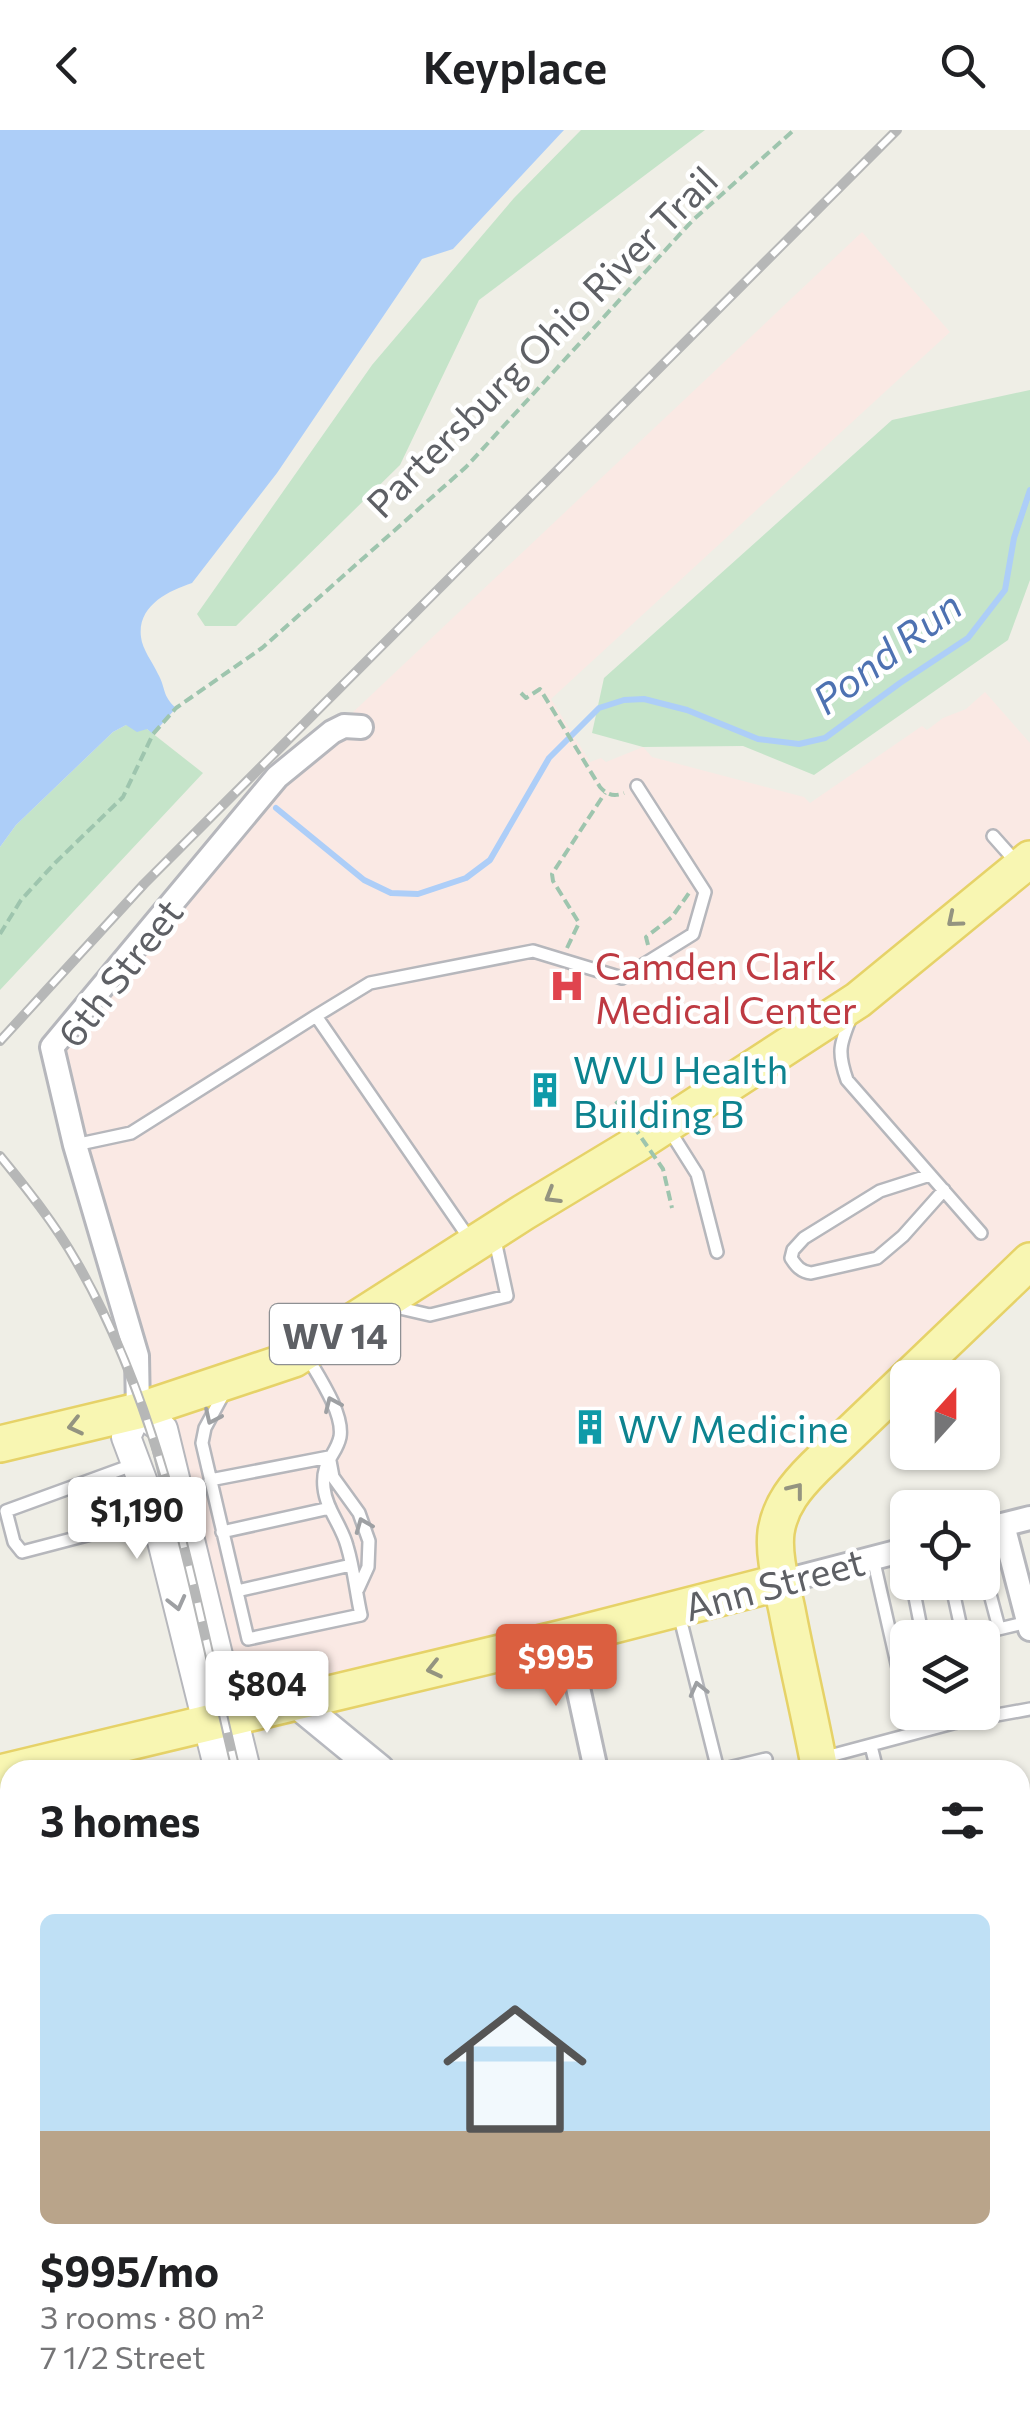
<!DOCTYPE html>
<html lang="en">
<head>
<meta charset="utf-8">
<style>
  :root { --surface:#fff; --page:#f2f2f2; --text:#202124; --muted:#757577; --accent:#db5f40 }
  body { margin:0; font-family:Commissioner,sans-serif; background:var(--page); color:var(--text); height:100vh; display:flex; flex-direction:column; font-size:38px; white-space:nowrap }
  * { box-sizing:border-box; margin:0 }
  p { font-size:32px; color:var(--muted) }
  .icon { flex:none; width:55px; height:55px; fill:none; stroke:currentColor; stroke-width:2; stroke-linecap:round; stroke-linejoin:round }
  .map { position:relative; flex:1; overflow:hidden }
  .side { position:absolute; left:0px; top:1630px; width:1030px; height:670px; display:flex; flex-direction:column; background:var(--surface); border-radius:30px 30px 0 0; box-shadow:0 2px 8px #0004 }
  .side>* { flex:none }
  .needle { width:65px; rotate:21deg }
  .fabs { position:absolute; left:890px; top:1230px; display:grid; gap:20px }
  .fabs a { display:grid; place-items:center; width:110px; height:110px; border-radius:15px; background:var(--surface); box-shadow:0 2px 8px #0004; font-size:50px }
  .price { position:absolute; translate:-50% -85px; padding:0 22px; border-radius:10px; background:#fff; color:#222; font-size:32px; line-height:65px; filter:drop-shadow(0 2px 5px #0008) }
  .price::after { content:''; position:absolute; left:50%; top:60px; width:30px; height:22px; margin-left:-15px; background:inherit; clip-path:polygon(0 0,100% 0,50% 100%) }
  .price.on { background:var(--accent); color:#fff }
  ul { padding:0; list-style:none }
  li { display:grid; align-content:center; gap:20px; height:530px; padding:0 40px }
  li span { display:grid; place-items:center; height:310px; border-radius:15px; color:#555 }
  li>.icon { margin-inline-start:auto }
  span .icon { width:180px; height:180px; fill:#fffc; stroke-width:1 }
  li b { font-size:42px }
  h2 { display:flex; justify-content:space-between; align-items:center; height:120px; padding:0 40px; font-size:42px }
  header { display:flex; justify-content:space-between; align-items:center; height:130px; padding:0 40px; background:var(--surface); font-size:45px; font-weight:600 }
  .map>svg:first-child { display:block }
  .medical { fill:#fae9e4 }
  .green { fill:#c5e4c9 }
  .water { fill:#adcef8 }
  .lines { fill:none; stroke-linecap:round; stroke-linejoin:round }
  .stream { stroke:#adcef8; stroke-width:6 }
  .service-casing { stroke:#b6b7bc; stroke-width:16 }
  .minor-casing { stroke:#b6b7bc; stroke-width:28 }
  .tertiary-casing { stroke:#b6b7bc; stroke-width:32 }
  .secondary-casing { stroke:#b7b9bf; stroke-width:35 }
  .primary-casing { stroke:#e6d268; stroke-width:40 }
  .path { stroke:#9ec5ae; stroke-width:4; stroke-dasharray:10 5; stroke-linecap:butt }
  .service { stroke:#fff; stroke-width:11 }
  .minor { stroke:#fff; stroke-width:22 }
  .tertiary { stroke:#fff; stroke-width:28 }
  .secondary { stroke:#fff; stroke-width:30 }
  .primary { stroke:#f8f6b2; stroke-width:35 }
  .rail-casing { stroke:#b6b7b7; stroke-width:10 }
  .rail { stroke:#fff; stroke-width:6; stroke-dasharray:19; stroke-linecap:butt }
  .path-bridge { stroke:#9ec5ae; stroke-width:4; stroke-dasharray:10 5; stroke-linecap:butt }
  .oneway { stroke:#949480 }
  .oneway2 { stroke:#9ea0a3 }
  .labels { text-anchor:middle; dominant-baseline:central; stroke-width:9; stroke-linejoin:round; paint-order:stroke }
  .shield { fill:#fff; stroke:#8e9093; stroke-width:2.5 }
  .shield-label { font-size:35px; font-weight:bold; fill:#5e6065 }
  .street-label { font-size:38px; fill:#5e6065; stroke:#fff }
  .health-label { font-size:38px; fill:#be3a42; stroke:#fff; text-anchor:start }
  .culture-label { font-size:38px; fill:#0d838f; stroke:#fff; text-anchor:start }
  .water-label { font-size:40px; font-style:italic; fill:#4e72b2; stroke:#fff }
</style>
</head>
<body>
<header><svg class="icon" aria-label="back" viewBox="0 0 24 24"><path d="M15 5l-7 7 7 7"/></svg>Keyplace<svg class="icon" aria-label="search" viewBox="0 0 24 24"><circle cx="10" cy="10" r="6"/><path d="M15 15l6 6"/></svg></header>
<div class="map">
<svg width="1030" height="2300" viewBox="0 0 1030 2300">
  <rect width="100%" height="100%" fill="#efeee6"/>
  <path class="medical" d="M862 102 950 202 551 569 590 632 601 628 606 632 643 617 652 627 804 667 810 673 922 596 927 600 943 588 966 579 985 562 1030 613V1131L802 1350 781 1452 233 1586 52 917 277 647 332 602Z"/>
  <path class="green" d="M581 0H705L479 170 400 335 236 496H205L197 484 372 235 514 68Z
    M1030 260V450L1008 510 814 645 743 616 643 617 592 603 604 548 892 290Z
    M126 595 147 599 203 643 0 860V717L16 695 113 602Z"/>
  <path class="water" d="M0 0H564L453 119 422 129 277 343 192 453C168 461 137 476 141 507 142 519 153 533 158 544 166 558 162 566 176 578L153 604 147 599 137 602 126 595 113 602 16 695 0 717Z"/>
  <g class="lines">
    <path class="stream" d="M276 678 364 750 391 763 418 764 466 748 490 730 549 628 599 578 624 570 644 569 687 580 758 609 799 614 825 608 900 553 968 508 1005 460 1014 408 1030 360"/>
    <defs>
      <path id="service" d="M993 706 1017 733
        M316 886 370 853 533 821 622 848 693 804 705 762 637 656
        M851 887C840 914 837 922 847 950L981 1103
        M668 998 697 1044 717 1122
        M75 1015 131 1003 316 886 471 1111
        M930 1045 880 1061 804 1108 793 1120 791 1128C796 1136 801 1142 811 1143L877 1128 903 1106 944 1060
        M391 1176 430 1185 507 1166 496 1115 499 1105
        M224 1263 205 1298 202 1313 248 1509 361 1485C356 1463 354 1439 347 1416 342 1396 326 1379 324 1358 321 1331 336 1326 340 1307 344 1284 319 1247 308 1228
        M330 1331 333 1347 359 1383 369 1411 368 1437 358 1459
        M135 1334 6 1381 14 1412 22 1422 156 1387
        M210 1350 329 1327
        M222 1402 330 1378
        M873 1428 908 1582
        M982 1434 999 1498
        M912 1452 923 1508
        M951 1452 963 1507
        M237 1461 351 1435
        M679 1484 718 1640
        M961 1508 1028 1492
        M871 1616 877 1640
        M822 1628 953 1593 1030 1579
        M720 1640 766 1629
        M0 1827 10 1824
        M1020 1949 1030 1946
        M1020 2246 1030 2289"/>
      <path id="minor" d="M138 1281 137 1226 75 1015 52 917 277 647 332 602 344 596 361 597
        M1003 1395 1030 1499
        M982 1400 1030 1388
        M781 1452 908 1419
        M567 1507 596 1640
        M1020 1765 1030 1763"/>
      <path id="tertiary" d="M219 1640 156 1387 126 1307 138 1281 163 1299 246 1640
        M1020 2144 1030 2142
        M388 2300 428 2290"/>
      <path id="secondary" d="M296 1572 379 1640"/>
      <path id="primary" d="M0 1314 138 1281 294 1229 524 1082 635 1015 858 870 1030 729
        M820 1640C810 1586 797 1533 787 1480 782 1456 773 1427 776 1402 780 1375 796 1356 815 1337L1030 1131
        M0 1643 567 1507 781 1452
        M0 2014 10 2011
        M0 2175 10 2217
        M28 2290 30 2300
        M684 2290 687 2300
        M982 2290 984 2300"/>
    </defs>
    <use href="#service" class="service-casing"/>
    <use href="#minor" class="minor-casing"/>
    <use href="#tertiary" class="tertiary-casing"/>
    <use href="#secondary" class="secondary-casing"/>
    <use href="#primary" class="primary-casing"/>
    <path class="path" d="M521 563 526 568 540 559 600 657C607 665 614 667 624 663
      M0 804 21 770 55 733 123 667 153 604 176 578 262 518 466 337 693 90 794 0
      M648 815 646 807 672 787 689 763
      M567 818 579 793 553 751 552 744 605 663"/>
    <use href="#service" class="service"/>
    <use href="#minor" class="minor"/>
    <use href="#tertiary" class="tertiary"/>
    <use href="#secondary" class="secondary"/>
    <use href="#primary" class="primary"/>
    <defs>
      <path id="rail" d="M0 911 144 754 897 0
        M0 1026C27 1059 55 1094 76 1131 166 1287 194 1467 236 1640
        M390 2290 392 2300"/>
    </defs>
    <use href="#rail" class="rail-casing"/>
    <use href="#rail" class="rail"/>
    <path class="path-bridge" d="M616 971 663 1039 672 1078"/>
  </g>
  <defs><path id="oneway-chevron" d="M-2-3.5L2.5 0L-2 3.5" fill="none" stroke-width="1.6" stroke-linecap="round" stroke-linejoin="round" transform="scale(2.5)"/></defs>
  <g class="oneway">
    <use href="#oneway-chevron" transform="translate(954 790) rotate(140)"/>
    <use href="#oneway-chevron" transform="translate(552 1066) rotate(149)"/>
    <use href="#oneway-chevron" transform="translate(75 1296) rotate(167)"/>
    <use href="#oneway-chevron" transform="translate(796 1360) rotate(-52)"/>
    <use href="#oneway-chevron" transform="translate(434 1539) rotate(167)"/>
  </g>
  <g class="oneway2">
    <use href="#oneway-chevron" transform="translate(332 1274) rotate(-114)"/>
    <use href="#oneway-chevron" transform="translate(212 1287) rotate(115)"/>
    <use href="#oneway-chevron" transform="translate(363 1395) rotate(-112)"/>
    <use href="#oneway-chevron" transform="translate(177 1473) rotate(76)"/>
    <use href="#oneway-chevron" transform="translate(698 1559) rotate(-104)"/>
  </g>
  <defs>
    <symbol id="hospital-bare" viewBox="-9 -9 18 18"><path d="M-5-5h3v3.5h4V-5h3V5h-3V1.5h-4V5h-3Z" fill="#e0444e" stroke="#fff" stroke-width="2.5" paint-order="stroke"/></symbol>
    <symbol id="building-bare" viewBox="-9 -9 18 18"><path d="M-4-6H4V6H1V3H-1V6H-4ZM-2.5-4.3h1.7v1.8h-1.7ZM.8-4.3h1.7v1.8H.8ZM-2.5-1h1.7V.8h-1.7ZM.8-1h1.7V.8H.8Z" fill="#0f9aa8" stroke="#fff" stroke-width="2.5" paint-order="stroke"/></symbol>
  </defs>
  <g fill-rule="evenodd">
    <use href="#hospital-bare" x="542" y="831" width="50" height="50"/>
    <use href="#building-bare" x="520" y="935" width="50" height="50"/>
    <use href="#building-bare" x="565" y="1272" width="50" height="50"/>
  </g>
  <g class="labels">
    <rect class="shield" x="270" y="1174" width="130" height="60" rx="8"/>
    <g class="shield-label">
      <text x="335" y="1204">WV 14</text>
    </g>
    <g class="street-label">
      <text transform="translate(541 211) rotate(-45)">Partersburg Ohio River Trail</text>
      <text transform="translate(119 842) rotate(-52)">6th Street</text>
      <text transform="translate(774 1453) rotate(-15)">Ann Street</text>
    </g>
    <g class="health-label">
      <text x="595" y="834">Camden Clark<tspan x="595" dy="44">Medical Center</tspan></text>
    </g>
    <g class="culture-label">
      <text x="573" y="938">WVU Health<tspan x="573" dy="44">Building B</tspan></text>
      <text x="618" y="1297">WV Medicine</text>
    </g>
    <g class="water-label">
      <text transform="translate(886 521) rotate(-37)">Pond Run</text>
    </g>
  </g>
</svg>
<div class="fabs">
<a><svg class="needle" viewBox="-14 -14 28 28"><path d="M0-13l5 13h-10z" fill="#e53935"/><path d="M0 13l5-13h-10z" fill="#757577"/></svg></a>
<a><svg class="icon" aria-label="locate" viewBox="0 0 24 24"><circle cx="12" cy="12" r="6"/><path d="M12 2v4M12 18v4M2 12h4M18 12h4"/></svg></a>
<a><svg class="icon" aria-label="layers" viewBox="0 0 24 24"><path d="M12 4l9 5-9 5-9-5zM3 14l9 5 9-5"/></svg></a>
</div>
<b class="price" style="left:137px;top:1432px">$1,190</b>
<b class="price on" style="left:556px;top:1579px">$995</b>
<b class="price" style="left:267px;top:1606px">$804</b>
<section class="side">
<h2>3 homes<svg class="icon" aria-label="filters" viewBox="0 0 24 24"><path d="M4 7h16M4 17h16"/><circle cx="9" cy="7" r="2"/><circle cx="15" cy="17" r="2"/></svg></h2>
<ul>
<li><span style="background:linear-gradient(#bfe0f5 70%,#b9a48a 0)"><svg class="icon" aria-label="home" viewBox="0 0 24 24"><path d="M3 11l9-7 9 7M6 9v11h12V9"/></svg></span><div><b>$995/mo</b><p>3 rooms · 80 m²</p><p>7 1/2 Street</p></div></li>
</ul>
</section>
</div>
</body>
</html>
